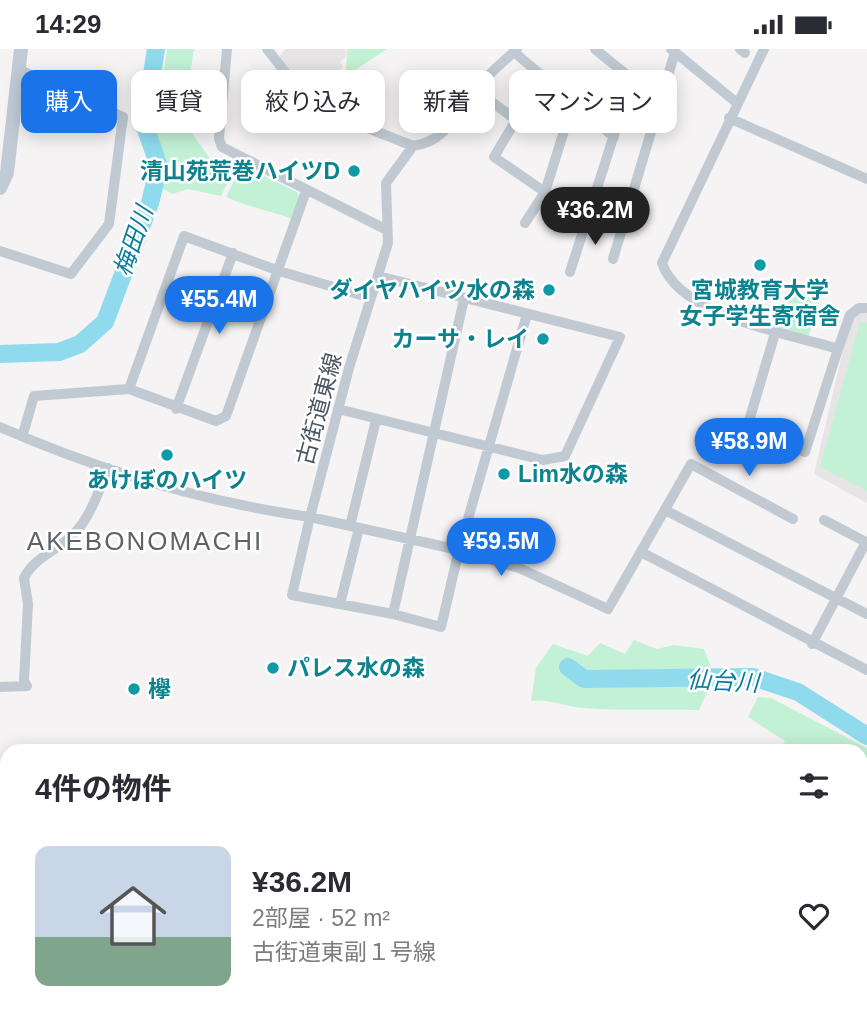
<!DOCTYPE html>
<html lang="ja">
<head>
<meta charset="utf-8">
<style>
  :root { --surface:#fff; --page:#f2f2f3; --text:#2b2b33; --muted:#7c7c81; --line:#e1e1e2; --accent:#1a73e8 }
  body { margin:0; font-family:Arial,"Noto Sans JP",sans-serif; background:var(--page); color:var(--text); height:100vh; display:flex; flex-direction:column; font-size:26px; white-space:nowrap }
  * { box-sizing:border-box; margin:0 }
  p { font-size:23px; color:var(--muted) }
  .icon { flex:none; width:38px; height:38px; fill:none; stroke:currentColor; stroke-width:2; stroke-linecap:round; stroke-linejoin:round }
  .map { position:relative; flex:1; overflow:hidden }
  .details { position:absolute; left:0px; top:695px; width:868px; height:275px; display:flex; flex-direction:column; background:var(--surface); border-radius:21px 21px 0 0; box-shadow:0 4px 18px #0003 }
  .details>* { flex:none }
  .top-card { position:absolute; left:21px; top:21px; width:826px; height:63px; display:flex; gap:14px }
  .price { position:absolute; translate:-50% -60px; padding:0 16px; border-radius:24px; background:var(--accent); color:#fff; font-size:23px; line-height:46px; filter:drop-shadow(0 2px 4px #0008) }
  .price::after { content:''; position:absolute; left:50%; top:42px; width:21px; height:16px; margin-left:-10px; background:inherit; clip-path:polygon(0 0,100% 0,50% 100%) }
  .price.active { background:#222; color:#fff }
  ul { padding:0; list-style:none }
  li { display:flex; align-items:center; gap:21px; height:175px; padding:0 35px }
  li+li { border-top:2px solid var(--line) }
  li span { display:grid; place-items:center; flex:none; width:196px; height:140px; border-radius:14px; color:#555 }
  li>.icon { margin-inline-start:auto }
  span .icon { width:84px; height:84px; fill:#fffc; stroke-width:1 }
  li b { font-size:30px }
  h2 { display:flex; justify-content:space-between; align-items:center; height:84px; padding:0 35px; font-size:30px }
  .pill { padding:0 24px; border-radius:14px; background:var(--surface); box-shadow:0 4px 18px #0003; font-size:24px; line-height:63px }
  .pill.active { background:var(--accent); color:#fff }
  .status { display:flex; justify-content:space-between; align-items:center; height:49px; padding:0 35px; background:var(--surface); direction:ltr }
  .status svg { height:19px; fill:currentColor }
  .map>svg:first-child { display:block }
  .education { fill:#e6e4e5 }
  .green { fill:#c3f1d5 }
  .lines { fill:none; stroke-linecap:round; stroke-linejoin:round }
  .river { stroke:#90daee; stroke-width:18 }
  .street { stroke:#c1cad2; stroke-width:10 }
  .secondary { stroke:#c1cbd6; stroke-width:14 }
  .culture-dot { fill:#0f9aa8; stroke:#fff; stroke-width:2.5 }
  .labels { text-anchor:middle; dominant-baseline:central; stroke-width:5; stroke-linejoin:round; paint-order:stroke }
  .culture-label { font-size:23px; font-weight:bold; fill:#0d838f; stroke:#fff; text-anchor:end }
  .street-label { font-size:23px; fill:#4a5661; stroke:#fff }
  .water-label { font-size:24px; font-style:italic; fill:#0c7c9b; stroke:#fff }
  .quarter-label { font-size:26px; letter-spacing:2px; fill:#5f6368; stroke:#fff }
</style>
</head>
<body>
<div class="status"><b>14:29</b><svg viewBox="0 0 49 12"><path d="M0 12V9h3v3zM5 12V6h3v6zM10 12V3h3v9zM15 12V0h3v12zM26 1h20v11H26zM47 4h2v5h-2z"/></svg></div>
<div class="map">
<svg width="867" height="969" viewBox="0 0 867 969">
  <rect width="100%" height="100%" fill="#f5f3f3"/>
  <path class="education" d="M286 0H345L346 7 340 13 343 18 330 30 335 44 323 56 303 42 279 8Z
    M862 262H867V454L814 425 850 271Z"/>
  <path class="green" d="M167 0H194L182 73C200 92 210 113 228 133L221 147 188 140 172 145 162 139 168 115 155 82Z
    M347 0H387L346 27Z
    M242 116 297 143 299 148 292 170C269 161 247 158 226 148Z
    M788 238 820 249 808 289 776 278Z
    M860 273 867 274V442L820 418Z
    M634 591 657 600 674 596 704 600 712 621H584L572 613 562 623 582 639 711 633 699 661C661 660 622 662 584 659 566 658 548 649 531 652L536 619 553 595 588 607 600 594 625 605Z
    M758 648 771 649 867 699V765L861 761V702H780L785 692 748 668Z
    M665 962 674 969H392L359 966 357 963Z"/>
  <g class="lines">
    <path class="river" d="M0 305 59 303 80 295 105 273 150 154 159 117 144 75 156 0
      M568 618 584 630 753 628 798 643 867 687"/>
    <path class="street" d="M227 0 219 90 222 98 387 181
      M267 0 304 47 322 61 413 97
      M595 0 660 53
      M671 0 737 54
      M740 0 745 4
      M764 0 662 214C679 267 790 285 838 300L850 266 859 259H867
      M514 3 614 88
      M476 41 516 71 494 108 545 143
      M729 69 867 130
      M543 145 624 175
      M525 174 545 143 573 53
      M0 202 71 225 109 175 123 68 18 20
      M613 210 675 3
      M570 223 632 30
      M527 265 459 501 441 578 393 565 292 546 310 468 459 501 519 519 608 560 691 415 793 470
      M776 281 749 372 752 382 805 403 838 300
      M129 340 216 372 226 367 306 142
      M176 360 233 204
      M338 360 543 411 565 407 620 288 378 227
      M0 378C99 421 203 453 310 468L349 319 388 194 386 134 413 97C443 93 453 71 469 48 482 30 501 15 517 0
      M23 385 34 347 129 340 184 187 279 222 371 249
      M665 461 867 565
      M350 477 376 371
      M641 503 867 621
      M340 555 359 479
      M393 565 464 250
      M812 595 866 493 824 471
      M0 638 27 637 24 632 28 555 24 529C35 508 56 502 73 486 90 469 99 442 108 419
      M0 820 7 819
      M0 932 7 940
      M721 962 731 969
      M227 968 279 963 294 969
      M15 969 22 962
      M87 969 93 962"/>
    <path class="secondary" d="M0 139 7 124 21 0"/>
  </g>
  <g class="culture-dot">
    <circle cx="354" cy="122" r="7"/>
    <circle cx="760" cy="216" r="7"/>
    <circle cx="549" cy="241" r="7"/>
    <circle cx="543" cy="290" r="7"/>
    <circle cx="167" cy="406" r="7"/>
    <circle cx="504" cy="425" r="7"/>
    <circle cx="273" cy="619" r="7"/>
    <circle cx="134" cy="640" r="7"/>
  </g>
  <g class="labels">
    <g class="culture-label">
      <text x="340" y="122">清山苑荒巻ハイツD</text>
      <text x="535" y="241">ダイヤハイツ水の森</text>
      <text x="760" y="241" text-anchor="middle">宮城教育大学<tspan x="760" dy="26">女子学生寄宿舎</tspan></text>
      <text x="529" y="290">カーサ・レイ</text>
      <text x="518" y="425" text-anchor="start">Lim水の森</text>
      <text x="167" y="431" text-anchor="middle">あけぼのハイツ</text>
      <text x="287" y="619" text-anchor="start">パレス水の森</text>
      <text x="148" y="640" text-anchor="start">欅</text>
    </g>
    <g class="street-label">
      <text transform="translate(319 360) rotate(-75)">古街道東線</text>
    </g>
    <g class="water-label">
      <text transform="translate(133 192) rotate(-71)">梅田川</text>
      <text transform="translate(723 632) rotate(3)">仙台川</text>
    </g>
    <g class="quarter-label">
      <text x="145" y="492">AKEBONOMACHI</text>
    </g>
  </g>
</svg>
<b class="price active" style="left:595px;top:198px">¥36.2M</b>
<b class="price" style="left:219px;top:287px">¥55.4M</b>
<b class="price" style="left:749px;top:429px">¥58.9M</b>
<b class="price" style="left:501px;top:529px">¥59.5M</b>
<div class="top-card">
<a class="pill active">購入</a>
<a class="pill">賃貸</a>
<a class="pill">絞り込み</a>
<a class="pill">新着</a>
<a class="pill">マンション</a>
</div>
<section class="details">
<h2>4件の物件<svg class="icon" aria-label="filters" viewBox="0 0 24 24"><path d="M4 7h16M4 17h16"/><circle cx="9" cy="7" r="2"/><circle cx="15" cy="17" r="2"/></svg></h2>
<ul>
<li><span style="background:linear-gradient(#c9d6e8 65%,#7fa58c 0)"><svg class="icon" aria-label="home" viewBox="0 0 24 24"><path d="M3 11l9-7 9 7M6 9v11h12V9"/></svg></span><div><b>¥36.2M</b><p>2部屋 · 52 m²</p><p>古街道東副１号線</p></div><svg class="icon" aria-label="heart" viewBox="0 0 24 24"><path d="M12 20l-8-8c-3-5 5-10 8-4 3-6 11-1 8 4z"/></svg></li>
</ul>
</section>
</div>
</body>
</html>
